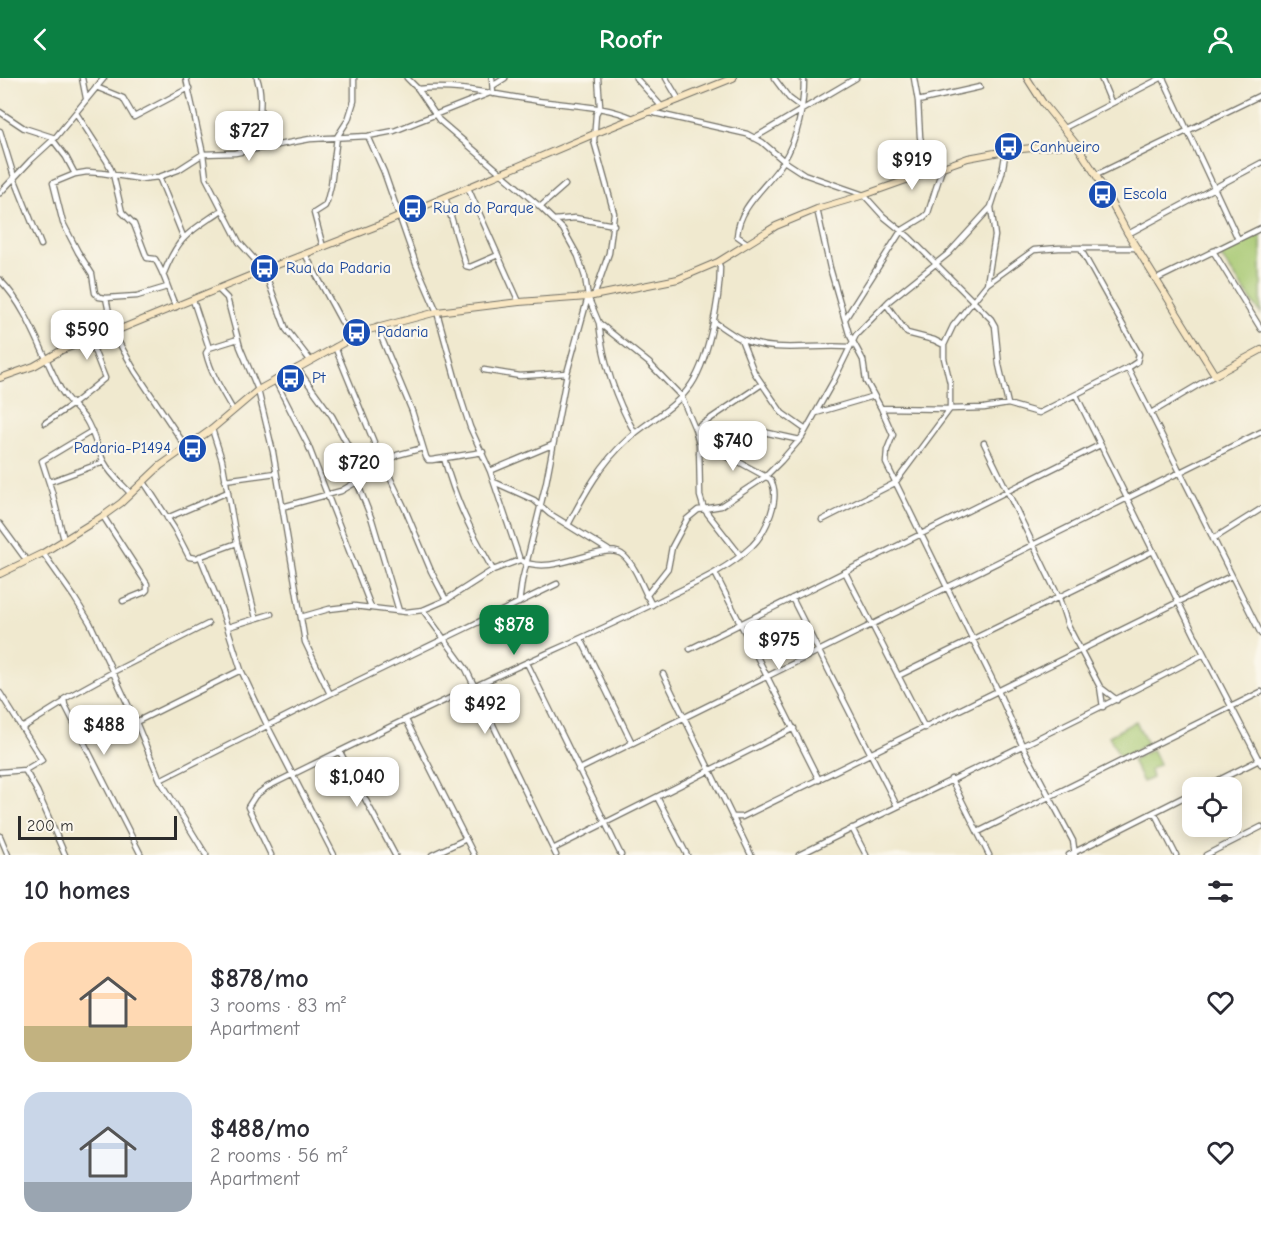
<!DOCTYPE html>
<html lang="en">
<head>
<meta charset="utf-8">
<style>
  :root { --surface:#fff; --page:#f2f2f3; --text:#2b2b33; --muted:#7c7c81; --accent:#0b8043 }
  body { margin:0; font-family:"Comic Neue",sans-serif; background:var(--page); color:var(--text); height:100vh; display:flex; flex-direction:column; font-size:22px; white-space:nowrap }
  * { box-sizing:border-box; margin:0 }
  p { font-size:20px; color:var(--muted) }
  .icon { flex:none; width:33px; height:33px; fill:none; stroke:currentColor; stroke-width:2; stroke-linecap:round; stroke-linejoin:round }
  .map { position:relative; height:777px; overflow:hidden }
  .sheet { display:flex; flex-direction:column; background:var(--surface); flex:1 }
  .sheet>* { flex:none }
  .fabs { position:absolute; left:1182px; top:699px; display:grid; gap:12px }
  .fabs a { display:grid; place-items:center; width:60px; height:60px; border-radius:12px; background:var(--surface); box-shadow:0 3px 15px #0003; font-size:30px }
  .scale { position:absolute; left:18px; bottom:15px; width:159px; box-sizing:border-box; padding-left:6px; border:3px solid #2b2b2b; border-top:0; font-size:16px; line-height:21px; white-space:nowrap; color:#2b2b2b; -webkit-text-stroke:4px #fbf7ec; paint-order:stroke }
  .price { position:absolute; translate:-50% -51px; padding:0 14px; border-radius:12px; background:#fff; color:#222; font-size:20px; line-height:39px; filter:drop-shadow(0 2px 3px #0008) }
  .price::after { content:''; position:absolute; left:50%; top:36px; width:18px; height:14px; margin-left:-9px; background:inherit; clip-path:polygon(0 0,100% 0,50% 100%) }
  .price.current { background:var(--accent); color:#fff }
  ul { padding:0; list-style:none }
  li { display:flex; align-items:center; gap:18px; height:150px; padding:0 24px }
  li span { display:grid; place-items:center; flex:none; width:168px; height:120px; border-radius:18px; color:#555 }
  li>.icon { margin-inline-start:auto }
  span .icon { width:72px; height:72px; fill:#fffc; stroke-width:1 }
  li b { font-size:26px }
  h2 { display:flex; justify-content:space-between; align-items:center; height:72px; padding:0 24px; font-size:26px }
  header { display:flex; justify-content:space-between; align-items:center; height:78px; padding:0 24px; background:var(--accent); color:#fff; font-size:27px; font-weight:700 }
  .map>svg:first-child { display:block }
  .green { fill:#a6c76f; stroke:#68794d; stroke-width:1.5 }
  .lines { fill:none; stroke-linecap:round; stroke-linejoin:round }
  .street-casing { stroke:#706e64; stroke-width:7 }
  .secondary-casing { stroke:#706e64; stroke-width:8 }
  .street { stroke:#fff; stroke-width:4.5 }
  .secondary { stroke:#f9e7c3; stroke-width:6 }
  .labels { text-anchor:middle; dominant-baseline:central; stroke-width:4.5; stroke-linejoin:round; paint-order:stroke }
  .transit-label { font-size:16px; fill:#164399; stroke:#fbf7ec; text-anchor:start }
</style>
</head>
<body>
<header><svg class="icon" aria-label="back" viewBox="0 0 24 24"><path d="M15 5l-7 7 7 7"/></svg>Roofr<svg class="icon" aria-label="person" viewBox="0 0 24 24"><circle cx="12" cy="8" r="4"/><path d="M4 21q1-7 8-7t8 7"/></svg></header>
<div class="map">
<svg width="1261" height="777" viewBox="0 0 1261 777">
  <rect width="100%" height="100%" fill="#fbf7ec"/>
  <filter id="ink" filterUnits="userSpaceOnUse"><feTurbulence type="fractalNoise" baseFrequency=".0167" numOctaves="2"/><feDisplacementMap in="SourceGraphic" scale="12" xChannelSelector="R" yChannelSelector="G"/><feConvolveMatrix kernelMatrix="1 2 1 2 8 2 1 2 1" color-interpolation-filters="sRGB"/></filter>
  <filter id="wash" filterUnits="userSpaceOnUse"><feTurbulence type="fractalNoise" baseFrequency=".008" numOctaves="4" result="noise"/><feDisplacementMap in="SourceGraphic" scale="24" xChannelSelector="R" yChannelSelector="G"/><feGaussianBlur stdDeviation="1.35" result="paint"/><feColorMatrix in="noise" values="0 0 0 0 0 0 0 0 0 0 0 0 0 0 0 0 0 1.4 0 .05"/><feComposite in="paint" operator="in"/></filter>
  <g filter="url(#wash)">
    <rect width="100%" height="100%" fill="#f0e9cf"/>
    <path class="green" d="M1261 157V236L1219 176C1233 170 1247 161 1261 157Z
      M1136 643 1147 666 1121 681 1109 658Z
      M1152 671 1159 686 1150 692 1152 700 1143 704 1132 682Z"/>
  </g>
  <g filter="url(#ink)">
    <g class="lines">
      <defs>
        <path id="street" d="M82 0 86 20
          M186 0 203 76 206 100 239 164 264 192 286 251 310 282
          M257 0C265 23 256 47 260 70
          M407 0 418 11 439 42 538 127 563 151 578 178 585 199 588 219 599 245 649 285 681 318 695 351 699 366 700 418 704 431 740 477
          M492 0 493 16
          M636 0 662 29
          M666 0 679 22
          M774 0 789 20 801 29
          M914 0 918 23 920 59 929 94
          M1101 0 1111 24
          M1163 0 1238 161
          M494 7 505 0
          M96 9 123 20 134 39 189 10
          M418 11C461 6 504 19 547 24 577 28 605 28 633 40
          M918 23 980 9
          M0 34 24 50 55 60
          M650 34 747 56 762 64 784 83 804 96 864 117 883 138 909 159 991 241 995 248 999 287 1008 326
          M76 35 107 83 113 96 122 134 134 146 147 180 155 181C165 196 168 213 176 229
          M1064 50 1161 0
          M0 53 15 102 41 167
          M368 58 384 94 416 186 437 234 461 321 470 349 490 393 520 482
          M754 60 856 0
          M53 62 66 79 75 96
          M1096 97 1261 17
          M159 99 183 158
          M468 110 519 224
          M0 115 31 82 55 60 104 0
          M445 119 466 188 470 189 498 177
          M540 129 565 107
          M817 131 830 190 849 256 863 282 866 303 881 330 893 357 887 372 886 385 998 613 1022 667 1073 763 1075 777
          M554 142 575 140 614 147
          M1128 156 1261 85
          M747 165 737 158C739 127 768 108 783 84 798 60 804 28 804 0
          M323 169 314 135 325 128 327 123 331 107 337 59 348 42 354 23V0
          M1080 170 1139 276 1137 284 1128 290
          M1213 173 1261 251
          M305 176 351 261
          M164 195C179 157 190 154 222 132
          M1157 201 1261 150
          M0 202C28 230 42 276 60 310 66 322 78 331 86 342 94 355 97 371 104 384 111 397 122 406 131 416
          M987 206 1034 172 1059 170H1137
          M218 211 227 220 240 269 258 312 273 374 305 564 330 616
          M594 218 609 175 614 135 594 63 596 36 600 28 598 0
          M106 220 137 218 167 209
          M193 222 209 270 206 275C211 296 222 313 233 332
          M886 226 907 255 934 262 944 267
          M845 241 901 153 924 139 928 135 943 88
          M713 243C722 249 731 256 741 261 775 276 813 266 849 269
          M599 245C603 283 616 322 635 355
          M377 249 412 333 426 379 428 382H432L483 374
          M741 261 754 294 782 335 806 352
          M335 269 378 374 405 431 431 493 446 522
          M209 270 238 261
          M297 290 332 338 365 399
          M484 292 520 298 567 295
          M275 302 308 367 371 529
          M1076 317 1204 576 1261 686
          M881 330 950 331 984 330 1008 326 1039 335 1128 290 1261 556
          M816 335 874 318
          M1151 335 1215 297
          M45 345 73 326 105 300 90 262
          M212 351 222 382 237 465 256 540
          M695 351 762 306
          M984 365 1059 520 1068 548 1100 609 1103 629
          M186 369 135 293 113 254 106 220 99 219 95 215 92 196 78 174 63 145 53 105 75 96 87 94 102 95 141 101 159 99 178 92 203 76 235 75 310 61 368 58 394 53 490 15
          M699 376 759 353 800 362
          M444 380C456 424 471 453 493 492
          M490 393 552 367
          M225 402 276 395
          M49 404 104 384
          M144 404 174 450 189 479 196 480 237 465
          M357 404 372 442 399 533
          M494 404 534 422 550 436 608 472
          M282 429 341 413 365 399 397 377 423 370
          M103 438 147 506V512L145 514 123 523
          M167 440 228 414
          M822 442 895 405 950 331V305L944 280V267L953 248 987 206 995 158 991 129
          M0 446 27 483
          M568 447C585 415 601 385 628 361 647 344 673 331 688 311 708 287 720 220 720 189L718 184
          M1213 461 1261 431
          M64 462 52 414 42 383 92 353
          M43 475 74 519 90 545 136 644 160 702 206 777
          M200 478 222 533 241 592 267 647 334 777
          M845 494 925 650
          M715 495 819 702
          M646 518 668 490 672 469 687 441 698 432 721 428 765 399 781 383 802 359 834 302 856 257 889 223 949 175 991 129 1002 95 1006 72
          M792 520 897 728
          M519 525 522 503 546 405 567 295 588 219
          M423 532 466 591 556 777
          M301 539 329 531 354 528 406 534 423 532 446 522 493 492 520 482C555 501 605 460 624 478 637 490 643 512 652 527
          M228 549 271 536
          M581 561 632 665
          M690 571 1100 367
          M527 585 621 777
          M663 596 751 777
          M898 598 1153 473
          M1100 609 1117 622
          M0 615 42 682 25 692 0 694
          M406 642 474 777
          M136 644 241 592
          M22 650 64 624
          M340 674 395 777
          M25 692 37 713 65 777
          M578 692 1261 354
          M951 701 989 777
          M160 702 330 616 557 506
          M1203 710 1261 681
          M657 719 687 777
          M1154 734 1176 777
          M732 739H742L1231 498
          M852 750 866 777
          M978 754 1261 614
          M0 758 8 777
          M553 771 794 650
          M141 777 65 627 64 621 113 594 208 546
          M271 777 248 729 255 718 267 709C354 666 441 623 530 583 579 561 627 540 675 515 702 502 730 489 752 468 766 454 782 419 770 401L739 384 710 372
          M432 777 466 761
          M799 777C933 710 1070 647 1204 576
          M1069 777 1192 715
          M1206 777 1261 749"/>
        <path id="secondary" d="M1027 0 1043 25 1076 66
          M0 300 34 288 62 272 113 254 264 192 382 146 594 56 733 0
          M0 496 43 475 103 438 121 425 160 388 212 351 258 312 365 253 437 234 519 224 588 219 678 201 718 184 776 148 817 131 864 117 968 80 1011 72 1076 66 1096 97 1128 156 1215 297 1261 272"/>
      </defs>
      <use href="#street" class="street-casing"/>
      <use href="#secondary" class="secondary-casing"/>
      <use href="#street" class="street"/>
      <use href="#secondary" class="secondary"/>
    </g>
  </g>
  <defs>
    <symbol id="bus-disc" viewBox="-11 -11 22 22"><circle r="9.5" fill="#1a4fb4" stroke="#fbf7ec"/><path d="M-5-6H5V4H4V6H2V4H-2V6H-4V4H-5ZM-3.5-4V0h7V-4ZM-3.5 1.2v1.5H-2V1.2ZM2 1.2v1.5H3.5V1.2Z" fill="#fff"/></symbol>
  </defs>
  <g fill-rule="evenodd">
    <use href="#bus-disc" x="992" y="52" width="33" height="33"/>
    <use href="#bus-disc" x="1086" y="100" width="33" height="33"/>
    <use href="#bus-disc" x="396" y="114" width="33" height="33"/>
    <use href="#bus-disc" x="248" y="174" width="33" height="33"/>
    <use href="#bus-disc" x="340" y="238" width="33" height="33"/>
    <use href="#bus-disc" x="274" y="284" width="33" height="33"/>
    <use href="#bus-disc" x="176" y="354" width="33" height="33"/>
  </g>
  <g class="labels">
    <g class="transit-label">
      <text x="1030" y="69">Canhueiro</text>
      <text x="1123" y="116">Escola</text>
      <text x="433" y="130">Rua do Parque</text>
      <text x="286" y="190">Rua da Padaria</text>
      <text x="377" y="254">Padaria</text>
      <text x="312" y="300">Pt</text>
      <text x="171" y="370" text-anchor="end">Padaria-P1494</text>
    </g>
  </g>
</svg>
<div class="fabs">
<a><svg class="icon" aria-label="locate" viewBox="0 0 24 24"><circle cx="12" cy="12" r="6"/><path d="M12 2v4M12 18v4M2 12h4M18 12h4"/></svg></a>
</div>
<div class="scale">200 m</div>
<b class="price" style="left:249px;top:84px">$727</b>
<b class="price" style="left:912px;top:113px">$919</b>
<b class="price" style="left:87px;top:283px">$590</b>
<b class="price" style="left:733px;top:394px">$740</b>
<b class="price" style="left:359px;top:416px">$720</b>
<b class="price current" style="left:514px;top:578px">$878</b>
<b class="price" style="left:779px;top:593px">$975</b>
<b class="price" style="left:485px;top:657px">$492</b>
<b class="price" style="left:104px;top:678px">$488</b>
<b class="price" style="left:357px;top:730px">$1,040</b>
</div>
<section class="sheet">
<h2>10 homes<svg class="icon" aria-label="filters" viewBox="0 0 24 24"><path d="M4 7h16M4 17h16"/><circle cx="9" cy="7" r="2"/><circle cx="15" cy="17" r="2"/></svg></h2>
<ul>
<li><span style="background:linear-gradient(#ffd9b3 70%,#c2b280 0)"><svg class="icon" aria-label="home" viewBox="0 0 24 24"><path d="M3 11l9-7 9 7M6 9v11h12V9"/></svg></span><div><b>$878/mo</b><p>3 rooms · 83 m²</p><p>Apartment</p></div><svg class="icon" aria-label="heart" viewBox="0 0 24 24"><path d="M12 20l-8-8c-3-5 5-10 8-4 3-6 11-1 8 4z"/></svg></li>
<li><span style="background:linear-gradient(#c9d6e8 75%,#9aa5b1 0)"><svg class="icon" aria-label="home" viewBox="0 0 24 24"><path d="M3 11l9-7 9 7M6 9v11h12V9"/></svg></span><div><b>$488/mo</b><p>2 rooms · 56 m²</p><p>Apartment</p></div><svg class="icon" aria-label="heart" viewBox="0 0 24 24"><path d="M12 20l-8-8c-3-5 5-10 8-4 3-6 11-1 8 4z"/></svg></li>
</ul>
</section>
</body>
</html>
